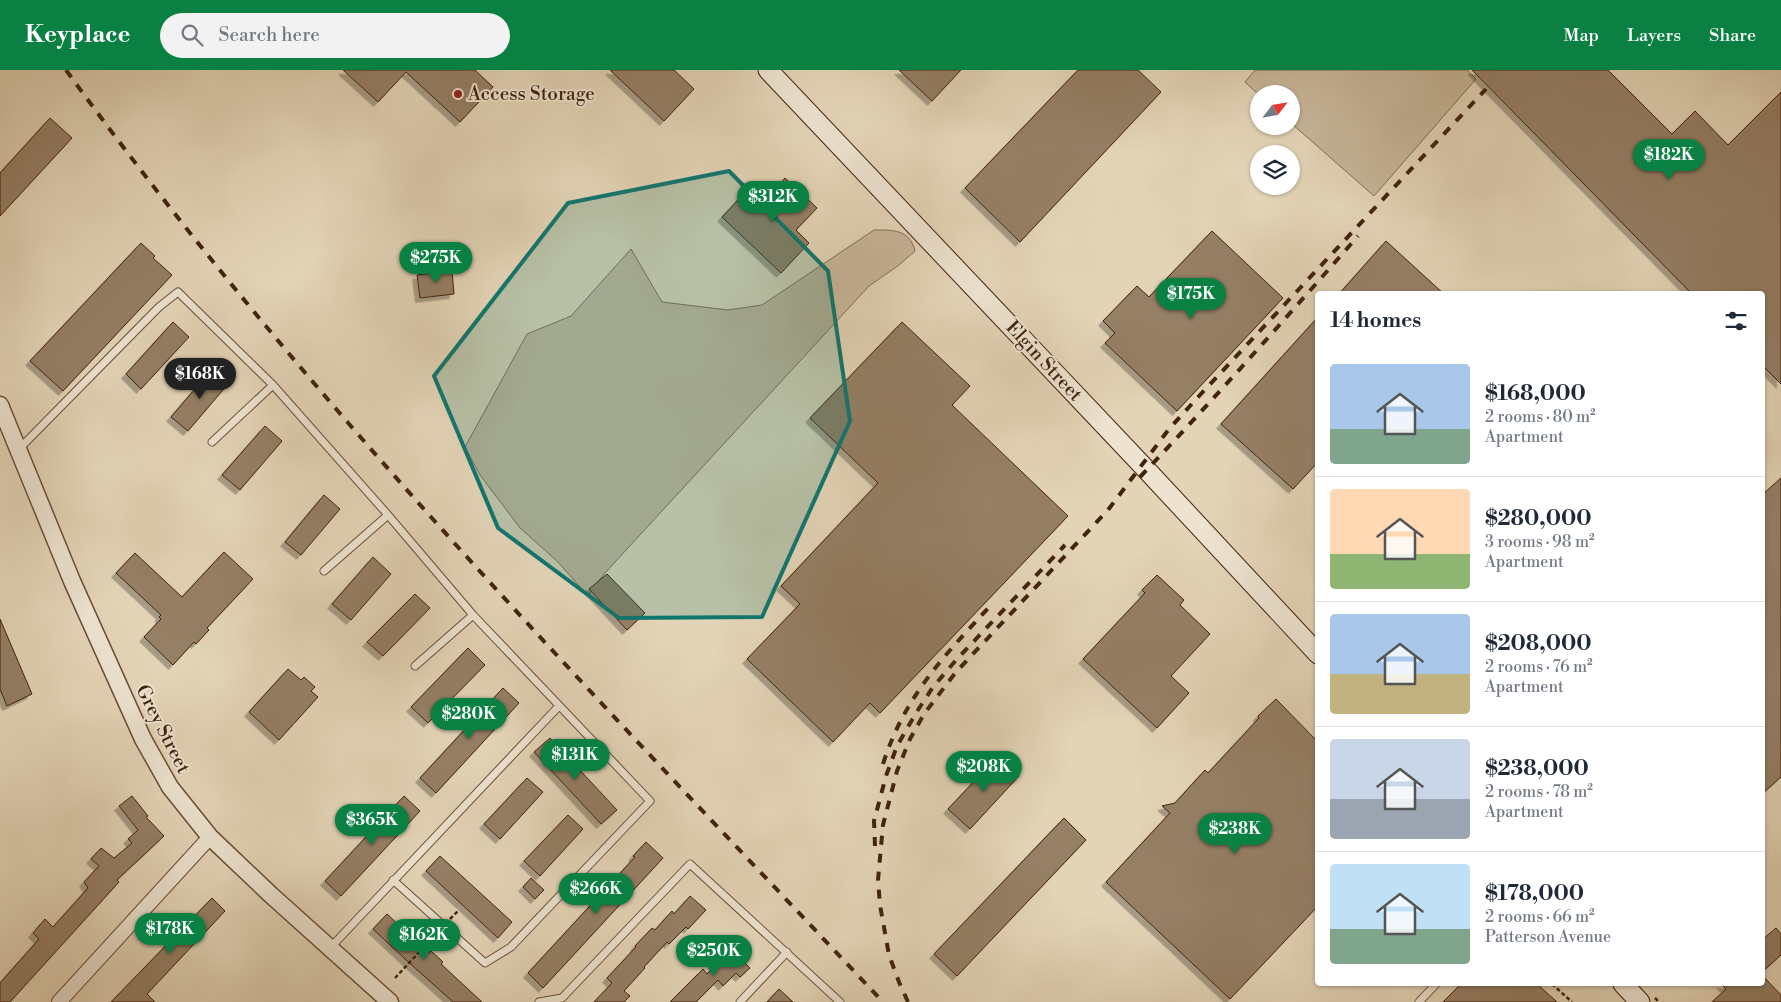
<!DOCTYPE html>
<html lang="en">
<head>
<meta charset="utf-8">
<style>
  :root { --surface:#fff; --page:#f2f2f3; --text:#1f2937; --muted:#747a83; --line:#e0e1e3; --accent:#0b8043 }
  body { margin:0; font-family:"Libre Bodoni",serif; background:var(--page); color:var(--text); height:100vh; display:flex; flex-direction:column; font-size:19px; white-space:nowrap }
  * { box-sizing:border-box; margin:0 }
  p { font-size:16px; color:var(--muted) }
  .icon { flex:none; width:28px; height:28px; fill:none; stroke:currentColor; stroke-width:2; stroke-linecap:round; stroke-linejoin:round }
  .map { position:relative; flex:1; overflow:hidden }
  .panel { position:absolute; left:1315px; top:221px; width:450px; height:695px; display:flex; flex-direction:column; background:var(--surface); border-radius:5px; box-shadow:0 1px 4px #0004 }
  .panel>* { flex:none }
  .needle { width:32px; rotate:59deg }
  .buttons { position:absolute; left:1250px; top:15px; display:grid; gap:10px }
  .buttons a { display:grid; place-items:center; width:50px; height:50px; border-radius:50%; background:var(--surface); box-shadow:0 1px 4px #0004; font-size:25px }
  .price { position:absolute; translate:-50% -42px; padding:0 11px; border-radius:18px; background:var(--accent); color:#fff; font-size:16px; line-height:32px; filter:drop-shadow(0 1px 2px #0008) }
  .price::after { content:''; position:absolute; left:50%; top:30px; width:15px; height:11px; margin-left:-8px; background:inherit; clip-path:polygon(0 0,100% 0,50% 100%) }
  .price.selected { background:#222; color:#fff }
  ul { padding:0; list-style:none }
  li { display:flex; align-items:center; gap:15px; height:125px; padding:0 15px }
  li+li { border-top:1px solid var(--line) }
  li span { display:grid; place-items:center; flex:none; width:140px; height:100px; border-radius:5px; color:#555 }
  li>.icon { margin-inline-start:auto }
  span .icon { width:60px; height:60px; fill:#fffc; stroke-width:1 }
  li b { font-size:21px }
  h2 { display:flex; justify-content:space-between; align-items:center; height:60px; padding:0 15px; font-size:21px }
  header { display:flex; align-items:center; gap:30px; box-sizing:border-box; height:70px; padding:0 25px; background:var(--accent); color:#fff }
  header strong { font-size:24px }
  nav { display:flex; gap:28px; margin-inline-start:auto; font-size:18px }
  .search { width:350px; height:45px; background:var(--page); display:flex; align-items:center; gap:12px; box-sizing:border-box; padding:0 18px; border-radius:28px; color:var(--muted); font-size:19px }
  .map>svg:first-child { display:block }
  .green { fill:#c7b699; stroke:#846c53 }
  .building { fill:#957f65; stroke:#41220d; filter:url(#shadow) }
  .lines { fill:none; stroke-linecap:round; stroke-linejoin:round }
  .service-casing { stroke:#6a4e37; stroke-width:9 }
  .minor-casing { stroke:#6a4e37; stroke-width:16 }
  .tertiary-casing { stroke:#6a4e37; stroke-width:19 }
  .secondary-casing { stroke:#41220d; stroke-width:21 }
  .path { stroke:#41220d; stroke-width:2.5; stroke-dasharray:4 2.5; stroke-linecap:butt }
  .service { stroke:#ede3d0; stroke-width:7 }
  .minor { stroke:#ede3d0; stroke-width:14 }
  .tertiary { stroke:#ede3d0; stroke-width:16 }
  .secondary { stroke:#ede3d0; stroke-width:19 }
  .rail { stroke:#41220d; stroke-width:4; stroke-dasharray:9 9; stroke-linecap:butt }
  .marked { fill:#0f766e; fill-opacity:0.2; stroke:#0f766e; stroke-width:4; stroke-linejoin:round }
  .poi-dot { fill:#8f2418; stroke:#ede3d0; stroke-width:2 }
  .labels { text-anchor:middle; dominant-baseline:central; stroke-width:4; stroke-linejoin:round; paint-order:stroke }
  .poi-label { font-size:19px; fill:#41220d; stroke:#ede3d0; text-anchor:start }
  .street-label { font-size:19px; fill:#41220d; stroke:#ede3d0 }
</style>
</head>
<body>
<header>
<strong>Keyplace</strong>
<div class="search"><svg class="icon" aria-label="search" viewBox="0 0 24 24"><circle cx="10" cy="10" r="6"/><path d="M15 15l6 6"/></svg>Search here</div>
<nav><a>Map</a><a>Layers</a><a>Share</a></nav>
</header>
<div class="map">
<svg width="1781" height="932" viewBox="0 0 1781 932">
  <defs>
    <filter id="shadow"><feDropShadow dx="-4.5" dy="4.5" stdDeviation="0" flood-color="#0004"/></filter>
  </defs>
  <rect width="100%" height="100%" fill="#e3d4b6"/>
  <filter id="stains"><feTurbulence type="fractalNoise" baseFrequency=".004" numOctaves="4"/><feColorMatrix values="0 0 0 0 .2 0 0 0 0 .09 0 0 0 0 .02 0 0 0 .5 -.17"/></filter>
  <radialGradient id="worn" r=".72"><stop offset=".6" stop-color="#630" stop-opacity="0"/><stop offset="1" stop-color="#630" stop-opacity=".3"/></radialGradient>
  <path class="green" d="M1255 0H1467L1476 9 1374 126 1291 53V24L1259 25 1245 12Z
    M874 160C892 160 910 159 915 181L899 195 869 216 604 504 588 526 558 492 520 458 480 405 465 377 527 264 571 246 631 179 662 232 728 240 762 235Z"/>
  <path class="building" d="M343 0H475L493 17 460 52 406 2 378 32Z
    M610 0H674L694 19 664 51Z
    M899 0H961L932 31Z
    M1078 0H1138L1161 22 1020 172 965 118Z
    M1472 0H1608L1672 64 1695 41 1728 75 1781 22V314L1762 295V224H1692Z
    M50 48 72 68 0 146V103Z
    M785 108 817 138 796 160 809 173 781 203 722 147 751 116 765 130Z
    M1212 161 1283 228 1177 341 1105 273 1115 263 1103 251 1137 216 1149 227Z
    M1386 171 1444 224H1339Z
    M141 173 155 186 153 188 172 205 63 321 30 291Z
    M452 201 454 224 420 228 417 205Z
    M1318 247V392L1293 419 1221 354Z
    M173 252 189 267 141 319 126 304Z
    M902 252 970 316 952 335 1068 446 880 643 870 633 833 672 747 589 800 534 781 516 878 413 810 348Z
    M212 299 228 314 188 361 171 347Z
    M265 356 282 371 240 420 222 405Z
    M1781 408V707L1762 724V425Z
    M324 425 340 439 301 485 285 472Z
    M224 482 253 509 207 558 209 560 196 574 194 572 173 595 144 567 161 549 159 547 161 545 116 503 135 483 182 527Z
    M373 487 391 504 351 550 332 534Z
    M607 504 645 543 627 560 589 519Z
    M1157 505 1184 530 1180 535 1210 564 1171 606 1189 623 1157 658 1083 589 1145 523 1142 520Z
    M415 524 430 538 383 586 367 572Z
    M0 549 32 624 7 636 0 619Z
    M468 578 485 595 428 653 411 637Z
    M288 599 301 610 304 607 315 617 311 621 318 627 279 670 249 642Z
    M503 618 519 633 436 723 420 708Z
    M1276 629 1318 672V836L1230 929 1106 812 1170 743 1162 736 1175 733 1205 700 1208 703 1259 648 1258 646Z
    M550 668 617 740 601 754 534 682Z
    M998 686 1019 706 970 759 948 739Z
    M527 708 543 722 500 769 484 754Z
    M132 726 148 746 146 747 164 766 117 810 119 812 10 932H0V913L39 869 33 863 45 849 53 857 88 818 84 812 99 796 91 789 101 778 114 788 132 773 128 769 138 760 119 736Z
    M404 726 420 741 341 826 325 811Z
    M568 745 583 759 540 806 524 791Z
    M1064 748 1086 770 957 906 934 884Z
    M646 772 663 788 543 918 528 903 635 787 633 786Z
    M440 786 512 852 498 868 426 801Z
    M531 808 544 820 535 829 523 817Z
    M690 826 706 840 688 859 686 857 669 874 667 872 644 897 645 898 624 921 630 926 624 932H594L612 913 607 908 636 877 635 876 652 858 655 860 672 841 674 844Z
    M212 828 225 841 147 924 155 932H111Z
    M387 844 429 883 430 880 443 892 441 894 482 932H453L404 888 373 859Z
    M1776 858 1781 864V885L1762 902V870Z
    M734 877 747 890 745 893 750 898 740 907 736 903 723 916 718 910 696 932H670L703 899 707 904Z
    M1762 905 1781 925V932H1712L1726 919 1721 914H1762Z
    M1461 914H1537L1557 932H1443Z
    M779 919 793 932H767Z"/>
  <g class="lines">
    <defs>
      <path id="service" d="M212 372 273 315
        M19 379 159 237 178 222 273 315 388 445 473 545 650 731 511 877 485 893 393 810
        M324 501 388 445
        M415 596 473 545
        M330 878 559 636
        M539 932 562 928 690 794 840 932
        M740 932 787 882
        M1419 932 1436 914"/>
      <path id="minor" d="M59 932 210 767"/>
      <path id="tertiary" d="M0 335 72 511 143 669 170 717 210 767 271 825 390 932"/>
      <path id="secondary" d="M768 0 1142 395 1318 584
        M1623 914 1640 932"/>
    </defs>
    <use href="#service" class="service-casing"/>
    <use href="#minor" class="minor-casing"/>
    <use href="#tertiary" class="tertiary-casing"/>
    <use href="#secondary" class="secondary-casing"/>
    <path class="path" d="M450 849 458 841
      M395 908 438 862
      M1552 914 1572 932
      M1655 928 1659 932"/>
    <use href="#service" class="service"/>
    <use href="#minor" class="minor"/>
    <use href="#tertiary" class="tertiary"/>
    <use href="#secondary" class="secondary"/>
    <path class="rail" d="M66 0C309 335 600 631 883 932
      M1140 407C1215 328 1287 247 1358 166
      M883 694C905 625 945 585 993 533
      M875 776 874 751 886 706 897 676 916 643 933 617 957 589 1065 475
      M908 932 899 912 889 885 880 835 878 810 883 755 897 701 910 669 924 644 956 602 1108 440 1169 359 1200 325 1486 19"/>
  </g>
  <path class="marked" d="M729 101 828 201 850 351 762 547 619 548 498 458 434 306 568 133Z"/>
  <circle class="poi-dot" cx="458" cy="24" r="5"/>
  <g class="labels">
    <g class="poi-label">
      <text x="468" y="24">Access Storage</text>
    </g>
    <g class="street-label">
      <text transform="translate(1044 291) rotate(47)">Elgin Street</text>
      <text transform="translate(163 659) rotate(63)">Grey Street</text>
    </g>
  </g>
  <rect width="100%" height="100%" filter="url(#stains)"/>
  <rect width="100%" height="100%" fill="url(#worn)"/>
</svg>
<div class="buttons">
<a><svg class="needle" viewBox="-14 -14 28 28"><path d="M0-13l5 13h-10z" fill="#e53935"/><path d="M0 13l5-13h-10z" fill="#747a83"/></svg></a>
<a><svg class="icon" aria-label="layers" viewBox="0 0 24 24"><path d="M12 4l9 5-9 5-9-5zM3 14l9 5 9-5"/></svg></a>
</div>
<b class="price" style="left:1669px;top:111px">$182K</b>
<b class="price" style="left:773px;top:153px">$312K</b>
<b class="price" style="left:436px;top:214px">$275K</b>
<b class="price" style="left:1191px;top:250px">$175K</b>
<b class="price selected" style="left:200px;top:330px">$168K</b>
<b class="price" style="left:469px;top:670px">$280K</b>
<b class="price" style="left:575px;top:711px">$131K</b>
<b class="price" style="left:984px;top:723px">$208K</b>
<b class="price" style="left:372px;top:776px">$365K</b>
<b class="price" style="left:1235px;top:785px">$238K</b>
<b class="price" style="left:596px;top:845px">$266K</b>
<b class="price" style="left:170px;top:885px">$178K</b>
<b class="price" style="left:424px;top:891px">$162K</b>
<b class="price" style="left:714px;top:907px">$250K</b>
<section class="panel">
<h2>14 homes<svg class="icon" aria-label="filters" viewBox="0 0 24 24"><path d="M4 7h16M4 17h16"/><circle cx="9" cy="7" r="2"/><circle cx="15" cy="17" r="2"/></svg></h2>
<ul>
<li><span style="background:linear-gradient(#a9c7e8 65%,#7fa58c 0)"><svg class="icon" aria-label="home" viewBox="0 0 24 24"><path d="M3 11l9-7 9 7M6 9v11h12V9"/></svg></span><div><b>$168,000</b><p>2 rooms · 80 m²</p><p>Apartment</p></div></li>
<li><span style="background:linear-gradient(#ffd9b3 65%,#8fb573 0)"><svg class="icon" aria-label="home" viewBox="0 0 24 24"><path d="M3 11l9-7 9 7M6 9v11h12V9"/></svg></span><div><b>$280,000</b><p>3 rooms · 98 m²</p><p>Apartment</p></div></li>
<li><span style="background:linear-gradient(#a9c7e8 60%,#c2b280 0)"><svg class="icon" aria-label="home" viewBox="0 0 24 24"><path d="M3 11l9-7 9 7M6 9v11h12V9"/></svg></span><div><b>$208,000</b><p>2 rooms · 76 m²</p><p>Apartment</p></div></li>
<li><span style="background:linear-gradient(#c9d6e8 60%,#9aa5b1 0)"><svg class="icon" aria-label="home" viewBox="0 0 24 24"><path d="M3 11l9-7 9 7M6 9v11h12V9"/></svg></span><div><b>$238,000</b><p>2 rooms · 78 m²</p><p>Apartment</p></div></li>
<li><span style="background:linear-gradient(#bfe0f5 65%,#7fa58c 0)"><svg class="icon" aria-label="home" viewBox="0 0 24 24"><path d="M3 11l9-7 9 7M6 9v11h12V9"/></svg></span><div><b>$178,000</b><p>2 rooms · 66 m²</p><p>Patterson Avenue</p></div></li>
</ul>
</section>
</div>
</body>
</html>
